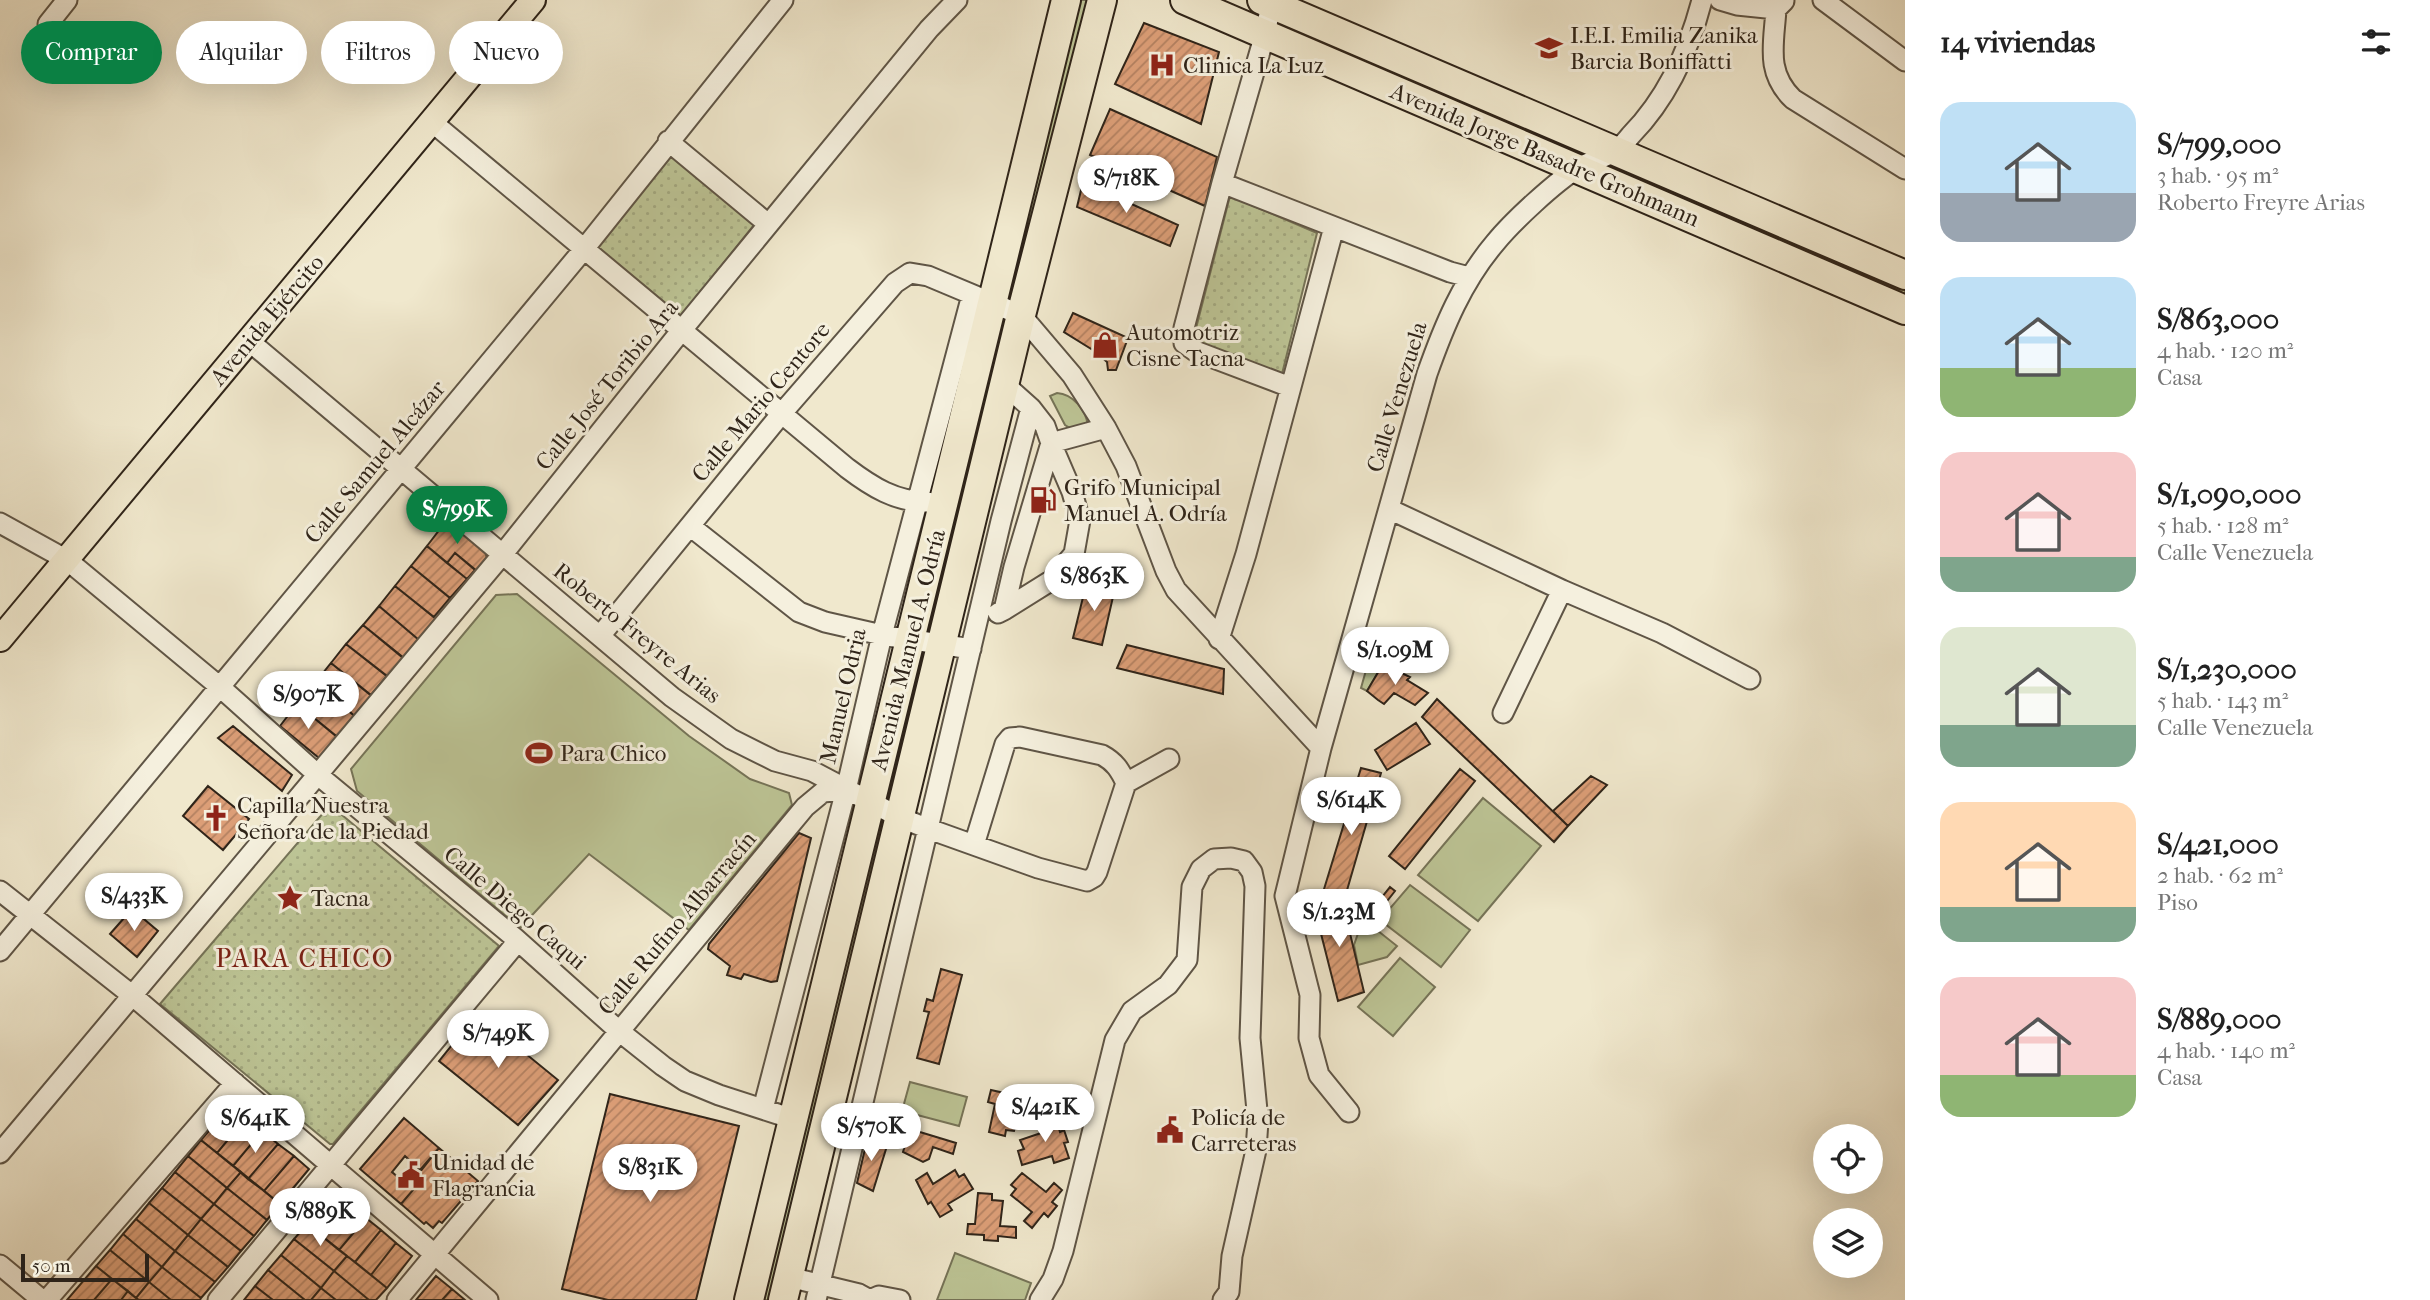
<!DOCTYPE html>
<html lang="es">
<head>
<meta charset="utf-8">
<style>
  :root { --surface:#fff; --page:#f2f2f2; --text:#222; --muted:#767676; --accent:#0b8043 }
  body { margin:0; font-family:"IM FELL French Canon",serif; background:var(--page); color:var(--text); height:100vh; display:flex; flex-direction:column; font-size:26px; white-space:nowrap }
  * { box-sizing:border-box; margin:0 }
  p { font-size:23px; color:var(--muted) }
  .icon { flex:none; width:38px; height:38px; fill:none; stroke:currentColor; stroke-width:2; stroke-linecap:round; stroke-linejoin:round }
  .map { position:relative; flex:1; overflow:hidden }
  .panel { display:flex; flex-direction:column; background:var(--surface); width:525px }
  .panel>* { flex:none }
  .hud { position:absolute; left:21px; top:21px; width:665px; height:63px; display:flex; gap:14px }
  .controls { position:absolute; left:1813px; top:1124px; display:grid; gap:14px }
  .controls a { display:grid; place-items:center; width:70px; height:70px; border-radius:50%; background:var(--surface); box-shadow:0 7px 28px #0002; font-size:35px }
  .scale { position:absolute; left:21px; bottom:18px; width:128px; box-sizing:border-box; padding-left:7px; border:4px solid #2f2419; border-top:0; font-size:19px; line-height:24px; white-space:nowrap; color:#2f2419; -webkit-text-stroke:5px #f5f0de; paint-order:stroke }
  .price { position:absolute; translate:-50% -60px; padding:0 16px; border-radius:24px; background:#fff; color:#222; font-size:23px; line-height:46px; filter:drop-shadow(0 2px 4px #0008) }
  .price::after { content:''; position:absolute; left:50%; top:42px; width:21px; height:16px; margin-left:-10px; background:inherit; clip-path:polygon(0 0,100% 0,50% 100%) }
  .price.active { background:var(--accent); color:#fff }
  ul { padding:0; list-style:none }
  li { display:flex; align-items:center; gap:21px; height:175px; padding:0 35px }
  li span { display:grid; place-items:center; flex:none; width:196px; height:140px; border-radius:21px; color:#555 }
  li>.icon { margin-inline-start:auto }
  span .icon { width:84px; height:84px; fill:#fffc; stroke-width:1 }
  li b { font-size:30px }
  h2 { display:flex; justify-content:space-between; align-items:center; height:84px; padding:0 35px; font-size:30px }
  .pill { padding:0 24px; border-radius:32px; background:var(--surface); box-shadow:0 7px 28px #0002; font-size:24px; line-height:63px }
  .pill.active { background:var(--accent); color:#fff }
  main { display:flex; flex:1; min-height:0 }
  .map>svg:first-child { display:block }
  .grass { fill:#bdc596; stroke:#767458; stroke-width:2 }
  .park { fill:url(#park-dots); stroke:#767458; stroke-width:2 }
  .building { fill:url(#building-hatch); stroke:#2f2419; stroke-width:2 }
  .lines { fill:none; stroke-linecap:round; stroke-linejoin:round }
  .minor-casing { stroke:#5f5546; stroke-width:23 }
  .major-casing { stroke:#2f2419; stroke-width:28 }
  .highway-casing { stroke:#2f2419; stroke-width:32 }
  .minor { stroke:#f5f0de; stroke-width:19 }
  .major { stroke:#f0e8cd; stroke-width:24 }
  .highway { stroke:#f0e8cd; stroke-width:28 }
  .labels { text-anchor:middle; dominant-baseline:central; stroke-width:6; stroke-linejoin:round; paint-order:stroke }
  .poi-label { font-size:23px; fill:#2f2419; stroke:#f5f0de; text-anchor:start }
  .street-label { font-size:23px; fill:#2f2419; stroke:#f5f0de }
  .quarter-label { font-size:26px; letter-spacing:2px; fill:#7a1f14; stroke:#f5f0de }
</style>
</head>
<body>
<main>
<div class="map">
<svg width="1905" height="1300" viewBox="0 0 1905 1300">
  <defs>
    <pattern id="park-dots" width="8" height="8" patternUnits="userSpaceOnUse" patternTransform="scale(1.75)"><rect width="8" height="8" fill="#bdc596"/><path d="M2 2h.1M6 6h.1" fill="none" stroke="#a3a981" stroke-width="1.8" stroke-linecap="round"/></pattern>
    <pattern id="building-hatch" width="6" height="6" patternUnits="userSpaceOnUse" patternTransform="scale(1.75)"><rect width="6" height="6" fill="#dc9e77"/><path d="M-1 1l2-2M0 6l6-6M5 7l2-2" fill="none" stroke="#b38161"/></pattern>
  </defs>
  <rect width="100%" height="100%" fill="#f0e8cd"/>
  <filter id="stains"><feTurbulence type="fractalNoise" baseFrequency=".00286" numOctaves="4"/><feColorMatrix values="0 0 0 0 .2 0 0 0 0 .09 0 0 0 0 .02 0 0 0 .5 -.17"/></filter>
  <radialGradient id="worn" r=".72"><stop offset=".6" stop-color="#630" stop-opacity="0"/><stop offset="1" stop-color="#630" stop-opacity=".3"/></radialGradient>
  <path class="grass" d="M1073 0H1088L1018 298 1005 296Z
    M1287 22 1574 144 1573 150 1567 154 1285 28Z
    M1638 170 1905 283V298L1633 180 1630 175Z
    M983 376 995 377 940 625H929L926 620Z
    M1057 393C1073 394 1086 410 1088 426L1075 431 1065 425 1050 396Z
    M517 594 689 736 750 779 789 793 792 805 689 930 589 854 520 928 357 791 351 769 496 595Z
    M1370 656 1384 662 1367 691 1361 688Z
    M919 660 928 662 897 796H887L884 792Z
    M1483 798 1541 846 1478 921 1418 875Z
    M878 828 886 831 776 1300H758Z
    M1410 885 1470 930 1441 967 1380 920Z
    M1363 919 1397 946 1387 957 1358 965 1354 945Z
    M1400 958 1435 987 1393 1036 1358 1007Z
    M910 1082 967 1097 959 1126 902 1111Z
    M955 1253 1031 1283 1025 1300H937Z"/>
  <path class="park" d="M670 152 754 225 681 316 594 247Z
    M1230 196 1317 233 1282 374 1193 340Z
    M330 805 499 946 333 1144H330L160 1004Z"/>
  <path class="building" d="M1144 23 1219 52 1201 124 1115 84Z
    M1110 109 1217 157 1205 206 1090 155Z
    M1083 182 1178 225 1170 246 1077 207Z
    M1073 313 1128 338 1116 370H1108L1107 362 1096 352 1064 332Z
    M447 520 486 552 487 559 477 571 455 553 447 563 427 546Z
    M427 546 467 579 450 598 411 566Z
    M455 553 475 570 467 579 447 563Z
    M411 566 450 598 434 617 395 586Z
    M1087 581 1115 588 1102 645 1073 638Z
    M395 586 436 619 419 640 379 606Z
    M379 606 419 640 404 658 363 625Z
    M363 625 403 658 388 677 346 644Z
    M346 644 387 676 371 695 331 663Z
    M1127 645 1224 669 1223 694 1117 668Z
    M331 663 374 698 357 718 315 683Z
    M1383 664 1410 677 1407 680 1428 693 1415 705 1394 693 1384 704 1378 700 1367 691Z
    M315 683 357 718 340 739 297 704Z
    M1437 699 1568 826 1554 842 1422 717Z
    M297 704 337 737 319 758 280 726Z
    M1416 723 1430 744 1387 770 1375 750Z
    M233 726 292 775 282 791 218 738Z
    M1361 768 1381 773 1343 904 1321 899Z
    M1460 769 1475 781 1405 869 1389 856Z
    M1591 776 1607 785 1568 826 1553 811Z
    M208 786 249 819 223 850 183 816Z
    M799 833 811 838 777 981 771 982 744 974 741 979 727 975 730 966 708 949 709 944Z
    M1390 887 1395 891 1380 910 1375 906Z
    M1321 899 1343 904 1364 992 1338 1001 1313 902Z
    M132 909 158 931 137 957 110 934Z
    M941 969 962 975 939 1064 917 1058 929 1012 924 1011 927 999 933 1001Z
    M477 1014 558 1080 518 1125 439 1061Z
    M991 1090 1009 1094 1010 1090 1019 1092 1018 1097 1036 1101 1033 1112 1020 1109 1014 1131 1006 1130 1005 1136 989 1132 995 1104 988 1102Z
    M610 1094 739 1126 696 1300H608L562 1289Z
    M231 1105 246 1118 217 1153 201 1140Z
    M1055 1115 1060 1132 1064 1130 1068 1142 1064 1143 1069 1158 1054 1163 1052 1156 1022 1165 1018 1151 1024 1149 1020 1140 1044 1132 1040 1120Z
    M246 1118 262 1131 233 1166 217 1153Z
    M404 1118 439 1148 420 1170 405 1156 392 1172 413 1190 401 1204 360 1169Z
    M910 1129 956 1143 953 1154 933 1147 929 1159 923 1162 903 1152Z
    M262 1131 278 1144 248 1179 233 1166Z
    M868 1136 883 1142 886 1149 873 1191 857 1183Z
    M201 1140 241 1172 227 1188 188 1156Z
    M278 1144 294 1156 264 1191 248 1179Z
    M439 1148 478 1181 442 1223 439 1221 433 1228 426 1222 424 1224 401 1204 413 1190 409 1186Z
    M188 1156 227 1188 214 1204 175 1172Z
    M294 1156 309 1169 280 1204 264 1191Z
    M955 1170 959 1177 964 1174 973 1189 948 1204 952 1210 940 1217 931 1202 928 1204 916 1180 927 1173 933 1184Z
    M175 1172 214 1204 201 1219 162 1188Z
    M241 1172 280 1204 267 1220 227 1188Z
    M1022 1173 1046 1192 1054 1183 1062 1190 1052 1202 1057 1206 1048 1217 1044 1213 1032 1228 1024 1221 1032 1212 1011 1195 1016 1189 1011 1185Z
    M162 1188 201 1219 188 1235 149 1203Z
    M227 1188 267 1220 254 1236 214 1204Z
    M334 1192 350 1205 323 1237 307 1224Z
    M978 1193 992 1194V1200L1003 1201 1000 1226 1016 1227V1238L998 1236V1241L984 1240V1235L967 1234 968 1224H975Z
    M149 1203 188 1235 175 1251 136 1219Z
    M214 1204 254 1236 241 1251 201 1219Z
    M350 1205 366 1218 339 1250 323 1237Z
    M366 1218 381 1230 355 1262 339 1250Z
    M136 1219 175 1251 162 1267 123 1234Z
    M201 1219 241 1251 228 1267 188 1235Z
    M307 1224 347 1256 334 1271 294 1239Z
    M381 1230 396 1243 371 1275 355 1262Z
    M123 1234 162 1267 149 1282 110 1250Z
    M188 1235 228 1267 215 1282 175 1251Z
    M294 1239 334 1271 321 1288 281 1255Z
    M396 1243 412 1256 387 1288 371 1275Z
    M110 1250 149 1282 136 1298 96 1266Z
    M175 1251 215 1282 201 1298 162 1267Z
    M281 1255 321 1288 311 1300H305L268 1270Z
    M347 1256 387 1288 376 1300H369L334 1271Z
    M96 1266 112 1279 94 1300H67Z
    M162 1267 201 1298 200 1300H171L149 1282Z
    M268 1270 305 1300H273L255 1286Z
    M334 1271 369 1300H336L321 1288Z
    M436 1276 452 1289 442 1300H416Z
    M112 1279 128 1291 121 1300H94Z
    M149 1282 171 1300H139L136 1298Z
    M255 1286 273 1300H244Z
    M321 1288 336 1300H311Z
    M452 1289 465 1300H442Z
    M128 1291 136 1298 139 1300H121Z"/>
  <g class="lines">
    <defs>
      <path id="minor" d="M1272 0 1265 34 1222 183 1184 328V343L1195 351 1290 387
        M1720 0 1737 5 1776 9 1784 1
        M1823 0 1905 61
        M1776 9C1774 44 1765 72 1793 99L1905 169
        M48 24 67 0
        M432 122 847 468C872 487 896 502 928 502
        M668 141 768 224
        M1222 183 1450 272 1469 277
        M249 341 672 697 731 739 775 761 812 771 901 818 929 829 1038 868 1087 881 1094 877 1097 872 1126 783C1120 770 1115 762 1102 755L1020 737 1010 738 1005 744 974 845
        M1389 509 1562 590 1662 633 1750 679
        M0 523 67 560 220 687 318 775 515 938 619 1031 663 1066 685 1081 719 1095 793 1119
        M690 526 799 612 825 622 882 635 971 649
        M1004 610 1052 580 1074 554 1080 520 1072 492 1051 443 1106 428
        M998 613 1004 610 1014 567 1051 443 1045 426 1031 408
        M600 636 782 413 895 283 910 273 928 276 1021 315 1072 375 1106 428 1126 466 1166 571 1176 590 1321 748
        M1219 639 1246 554 1334 227
        M1503 713 1562 590
        M1126 783 1169 759
        M0 891 133 996 488 1300
        M0 951 584 249 783 0
        M763 1109 846 790 882 635 972 295
        M1349 1112 1319 1075 1309 1038 1310 995 1285 896 1321 748 1427 374C1444 326 1462 282 1495 243 1512 222 1555 182 1578 168 1590 161 1605 158 1617 150 1622 146 1627 140 1631 135 1668 97 1689 50 1702 0
        M0 1153 502 555 681 331 929 29 957 0
        M0 1265 42 1300
        M789 1277 859 1294 870 1300
        M47 1300 235 1083
        M218 1300 518 941
        M397 1300 805 807 823 792 846 790
        M816 1300 1001 521 1031 408 1004 384
        M870 1300 879 1296 900 1300
        M1040 1300 1053 1279 1063 1251 1115 1040 1132 1011 1168 985 1187 960 1192 887 1201 869 1214 859 1231 858 1244 861 1252 872 1255 886 1250 1038 1258 1121 1256 1150 1232 1256 1229 1292 1223 1300"/>
      <path id="major" d="M0 639 533 0"/>
      <path id="highway" d="M1185 0 1905 310
        M1262 0 1905 275
        M749 1300 1066 0
        M783 1300 1021 315 1102 0"/>
    </defs>
    <use href="#minor" class="minor-casing"/>
    <use href="#major" class="major-casing"/>
    <use href="#highway" class="highway-casing"/>
    <use href="#minor" class="minor"/>
    <use href="#major" class="major"/>
    <use href="#highway" class="highway"/>
  </g>
  <defs>
    <symbol id="school-bare" viewBox="-9 -9 18 18"><path d="M0-5L7-2L0 1L-7-2ZM-4 1L0 2.5L4 1V4Q0 6-4 4Z" fill="#8f2418" stroke="#f5f0de" stroke-width="2.5" paint-order="stroke"/></symbol>
    <symbol id="hospital-bare" viewBox="-9 -9 18 18"><path d="M-5-5h3v3.5h4V-5h3V5h-3V1.5h-4V5h-3Z" fill="#8f2418" stroke="#f5f0de" stroke-width="2.5" paint-order="stroke"/></symbol>
    <symbol id="shop-bare" viewBox="-9 -9 18 18"><path d="M-5-2.5h2.3a2.7 3.5 0 0 1 5.4 0H5L5.5 6h-11ZM-1.5-2.5h3a1.5 2.3 0 0 0-3 0Z" fill="#8f2418" stroke="#f5f0de" stroke-width="2.5" paint-order="stroke"/></symbol>
    <symbol id="fuel-bare" viewBox="-9 -9 18 18"><path d="M-5.5-6h7V0h2V4h1.3V-2.5L3-4.5l.8-.8L6-3V5H2.5V1h-1V6h-7ZM-4.2-4.7v3.2H.2V-4.7Z" fill="#8f2418" stroke="#f5f0de" stroke-width="2.5" paint-order="stroke"/></symbol>
    <symbol id="stadium-bare" viewBox="-9 -9 18 18"><path d="M0-5a6.5 5 0 1 0 0 10a6.5 5 0 1 0 0-10ZM-3.5-1.8h7v3.6h-7Z" fill="#8f2418" stroke="#f5f0de" stroke-width="2.5" paint-order="stroke"/></symbol>
    <symbol id="church-bare" viewBox="-9 -9 18 18"><path d="M-1.2-6h2.4v3.5h3.3v2.4h-3.3V6h-2.4V-.1h-3.3v-2.4h3.3Z" fill="#8f2418" stroke="#f5f0de" stroke-width="2.5" paint-order="stroke"/></symbol>
    <symbol id="sight-bare" viewBox="-9 -9 18 18"><path d="M0-6L1.8-2.2L6-1.7L2.9 1.2L3.7 5.4L0 3.3L-3.7 5.4L-2.9 1.2L-6-1.7L-1.8-2.2Z" fill="#8f2418" stroke="#f5f0de" stroke-width="2.5" paint-order="stroke"/></symbol>
    <symbol id="civic-bare" viewBox="-9 -9 18 18"><path d="M-.6-6.5H3V-4.5H.6V-3L4-1V1h2V6H-6V1h2V-1L-.6-3ZM-1.2 2.5V6h2.4V2.5Z" fill="#8f2418" stroke="#f5f0de" stroke-width="2.5" paint-order="stroke"/></symbol>
  </defs>
  <g fill-rule="evenodd">
    <use href="#school-bare" x="1530" y="29" width="38" height="38"/>
    <use href="#hospital-bare" x="1143" y="46" width="38" height="38"/>
    <use href="#shop-bare" x="1086" y="326" width="38" height="38"/>
    <use href="#fuel-bare" x="1024" y="481" width="38" height="38"/>
    <use href="#stadium-bare" x="520" y="734" width="38" height="38"/>
    <use href="#church-bare" x="197" y="799" width="38" height="38"/>
    <use href="#sight-bare" x="271" y="879" width="38" height="38"/>
    <use href="#civic-bare" x="1151" y="1111" width="38" height="38"/>
    <use href="#civic-bare" x="392" y="1156" width="38" height="38"/>
  </g>
  <g class="labels">
    <g class="poi-label">
      <text x="1570" y="35">I.E.I. Emilia Zanika<tspan x="1570" dy="26">Barcia Boniffatti</tspan></text>
      <text x="1183" y="65">Clinica La Luz</text>
      <text x="1126" y="332">Automotriz<tspan x="1126" dy="26">Cisne Tacna</tspan></text>
      <text x="1064" y="487">Grifo Municipal<tspan x="1064" dy="26">Manuel A. Odría</tspan></text>
      <text x="560" y="753">Para Chico</text>
      <text x="237" y="805">Capilla Nuestra<tspan x="237" dy="26">Señora de la Piedad</tspan></text>
      <text x="311" y="898">Tacna</text>
      <text x="1191" y="1117">Policía de<tspan x="1191" dy="26">Carreteras</tspan></text>
      <text x="432" y="1162">Unidad de<tspan x="432" dy="26">Flagrancia</tspan></text>
    </g>
    <g class="street-label">
      <text transform="translate(1545 155) rotate(23)">Avenida Jorge Basadre Grohmann</text>
      <text transform="translate(267 320) rotate(-50)">Avenida Ejército</text>
      <text transform="translate(607 385) rotate(-51)">Calle José Toribio Ara</text>
      <text transform="translate(1397 397) rotate(-73)">Calle Venezuela</text>
      <text transform="translate(761 402) rotate(-50)">Calle Mario Centore</text>
      <text transform="translate(375 462) rotate(-50)">Calle Samuel Alcázar</text>
      <text transform="translate(637 633) rotate(39)">Roberto Freyre Arias</text>
      <text transform="translate(908 650) rotate(-76)">Avenida Manuel A. Odría</text>
      <text transform="translate(843 696) rotate(-77)">Manuel Odria</text>
      <text transform="translate(515 908) rotate(40)">Calle Diego Caqui</text>
      <text transform="translate(677 923) rotate(-50)">Calle Rufino Albarracín</text>
    </g>
    <g class="quarter-label">
      <text x="305" y="958">PARA CHICO</text>
    </g>
  </g>
  <rect width="100%" height="100%" filter="url(#stains)"/>
  <rect width="100%" height="100%" fill="url(#worn)"/>
</svg>
<div class="controls">
<a><svg class="icon" aria-label="locate" viewBox="0 0 24 24"><circle cx="12" cy="12" r="6"/><path d="M12 2v4M12 18v4M2 12h4M18 12h4"/></svg></a>
<a><svg class="icon" aria-label="layers" viewBox="0 0 24 24"><path d="M12 4l9 5-9 5-9-5zM3 14l9 5 9-5"/></svg></a>
</div>
<div class="scale">50 m</div>
<b class="price" style="left:1126px;top:215px">S/718K</b>
<b class="price active" style="left:457px;top:546px">S/799K</b>
<b class="price" style="left:1094px;top:613px">S/863K</b>
<b class="price" style="left:1395px;top:687px">S/1.09M</b>
<b class="price" style="left:308px;top:731px">S/907K</b>
<b class="price" style="left:1351px;top:837px">S/614K</b>
<b class="price" style="left:134px;top:933px">S/433K</b>
<b class="price" style="left:1339px;top:949px">S/1.23M</b>
<b class="price" style="left:498px;top:1070px">S/749K</b>
<b class="price" style="left:1045px;top:1144px">S/421K</b>
<b class="price" style="left:255px;top:1155px">S/641K</b>
<b class="price" style="left:871px;top:1163px">S/570K</b>
<b class="price" style="left:650px;top:1204px">S/831K</b>
<b class="price" style="left:320px;top:1248px">S/889K</b>
<div class="hud">
<a class="pill active">Comprar</a>
<a class="pill">Alquilar</a>
<a class="pill">Filtros</a>
<a class="pill">Nuevo</a>
</div>
</div>
<section class="panel">
<h2>14 viviendas<svg class="icon" aria-label="filters" viewBox="0 0 24 24"><path d="M4 7h16M4 17h16"/><circle cx="9" cy="7" r="2"/><circle cx="15" cy="17" r="2"/></svg></h2>
<ul>
<li><span style="background:linear-gradient(#bfe0f5 65%,#9aa5b1 0)"><svg class="icon" aria-label="home" viewBox="0 0 24 24"><path d="M3 11l9-7 9 7M6 9v11h12V9"/></svg></span><div><b>S/799,000</b><p>3 hab. · 95 m²</p><p>Roberto Freyre Arias</p></div></li>
<li><span style="background:linear-gradient(#bfe0f5 65%,#8fb573 0)"><svg class="icon" aria-label="home" viewBox="0 0 24 24"><path d="M3 11l9-7 9 7M6 9v11h12V9"/></svg></span><div><b>S/863,000</b><p>4 hab. · 120 m²</p><p>Casa</p></div></li>
<li><span style="background:linear-gradient(#f6c9c9 75%,#7fa58c 0)"><svg class="icon" aria-label="home" viewBox="0 0 24 24"><path d="M3 11l9-7 9 7M6 9v11h12V9"/></svg></span><div><b>S/1,090,000</b><p>5 hab. · 128 m²</p><p>Calle Venezuela</p></div></li>
<li><span style="background:linear-gradient(#dfe7d0 70%,#7fa58c 0)"><svg class="icon" aria-label="home" viewBox="0 0 24 24"><path d="M3 11l9-7 9 7M6 9v11h12V9"/></svg></span><div><b>S/1,230,000</b><p>5 hab. · 143 m²</p><p>Calle Venezuela</p></div></li>
<li><span style="background:linear-gradient(#ffd9b3 75%,#7fa58c 0)"><svg class="icon" aria-label="home" viewBox="0 0 24 24"><path d="M3 11l9-7 9 7M6 9v11h12V9"/></svg></span><div><b>S/421,000</b><p>2 hab. · 62 m²</p><p>Piso</p></div></li>
<li><span style="background:linear-gradient(#f6c9c9 70%,#8fb573 0)"><svg class="icon" aria-label="home" viewBox="0 0 24 24"><path d="M3 11l9-7 9 7M6 9v11h12V9"/></svg></span><div><b>S/889,000</b><p>4 hab. · 140 m²</p><p>Casa</p></div></li>
</ul>
</section>
</main>
</body>
</html>
